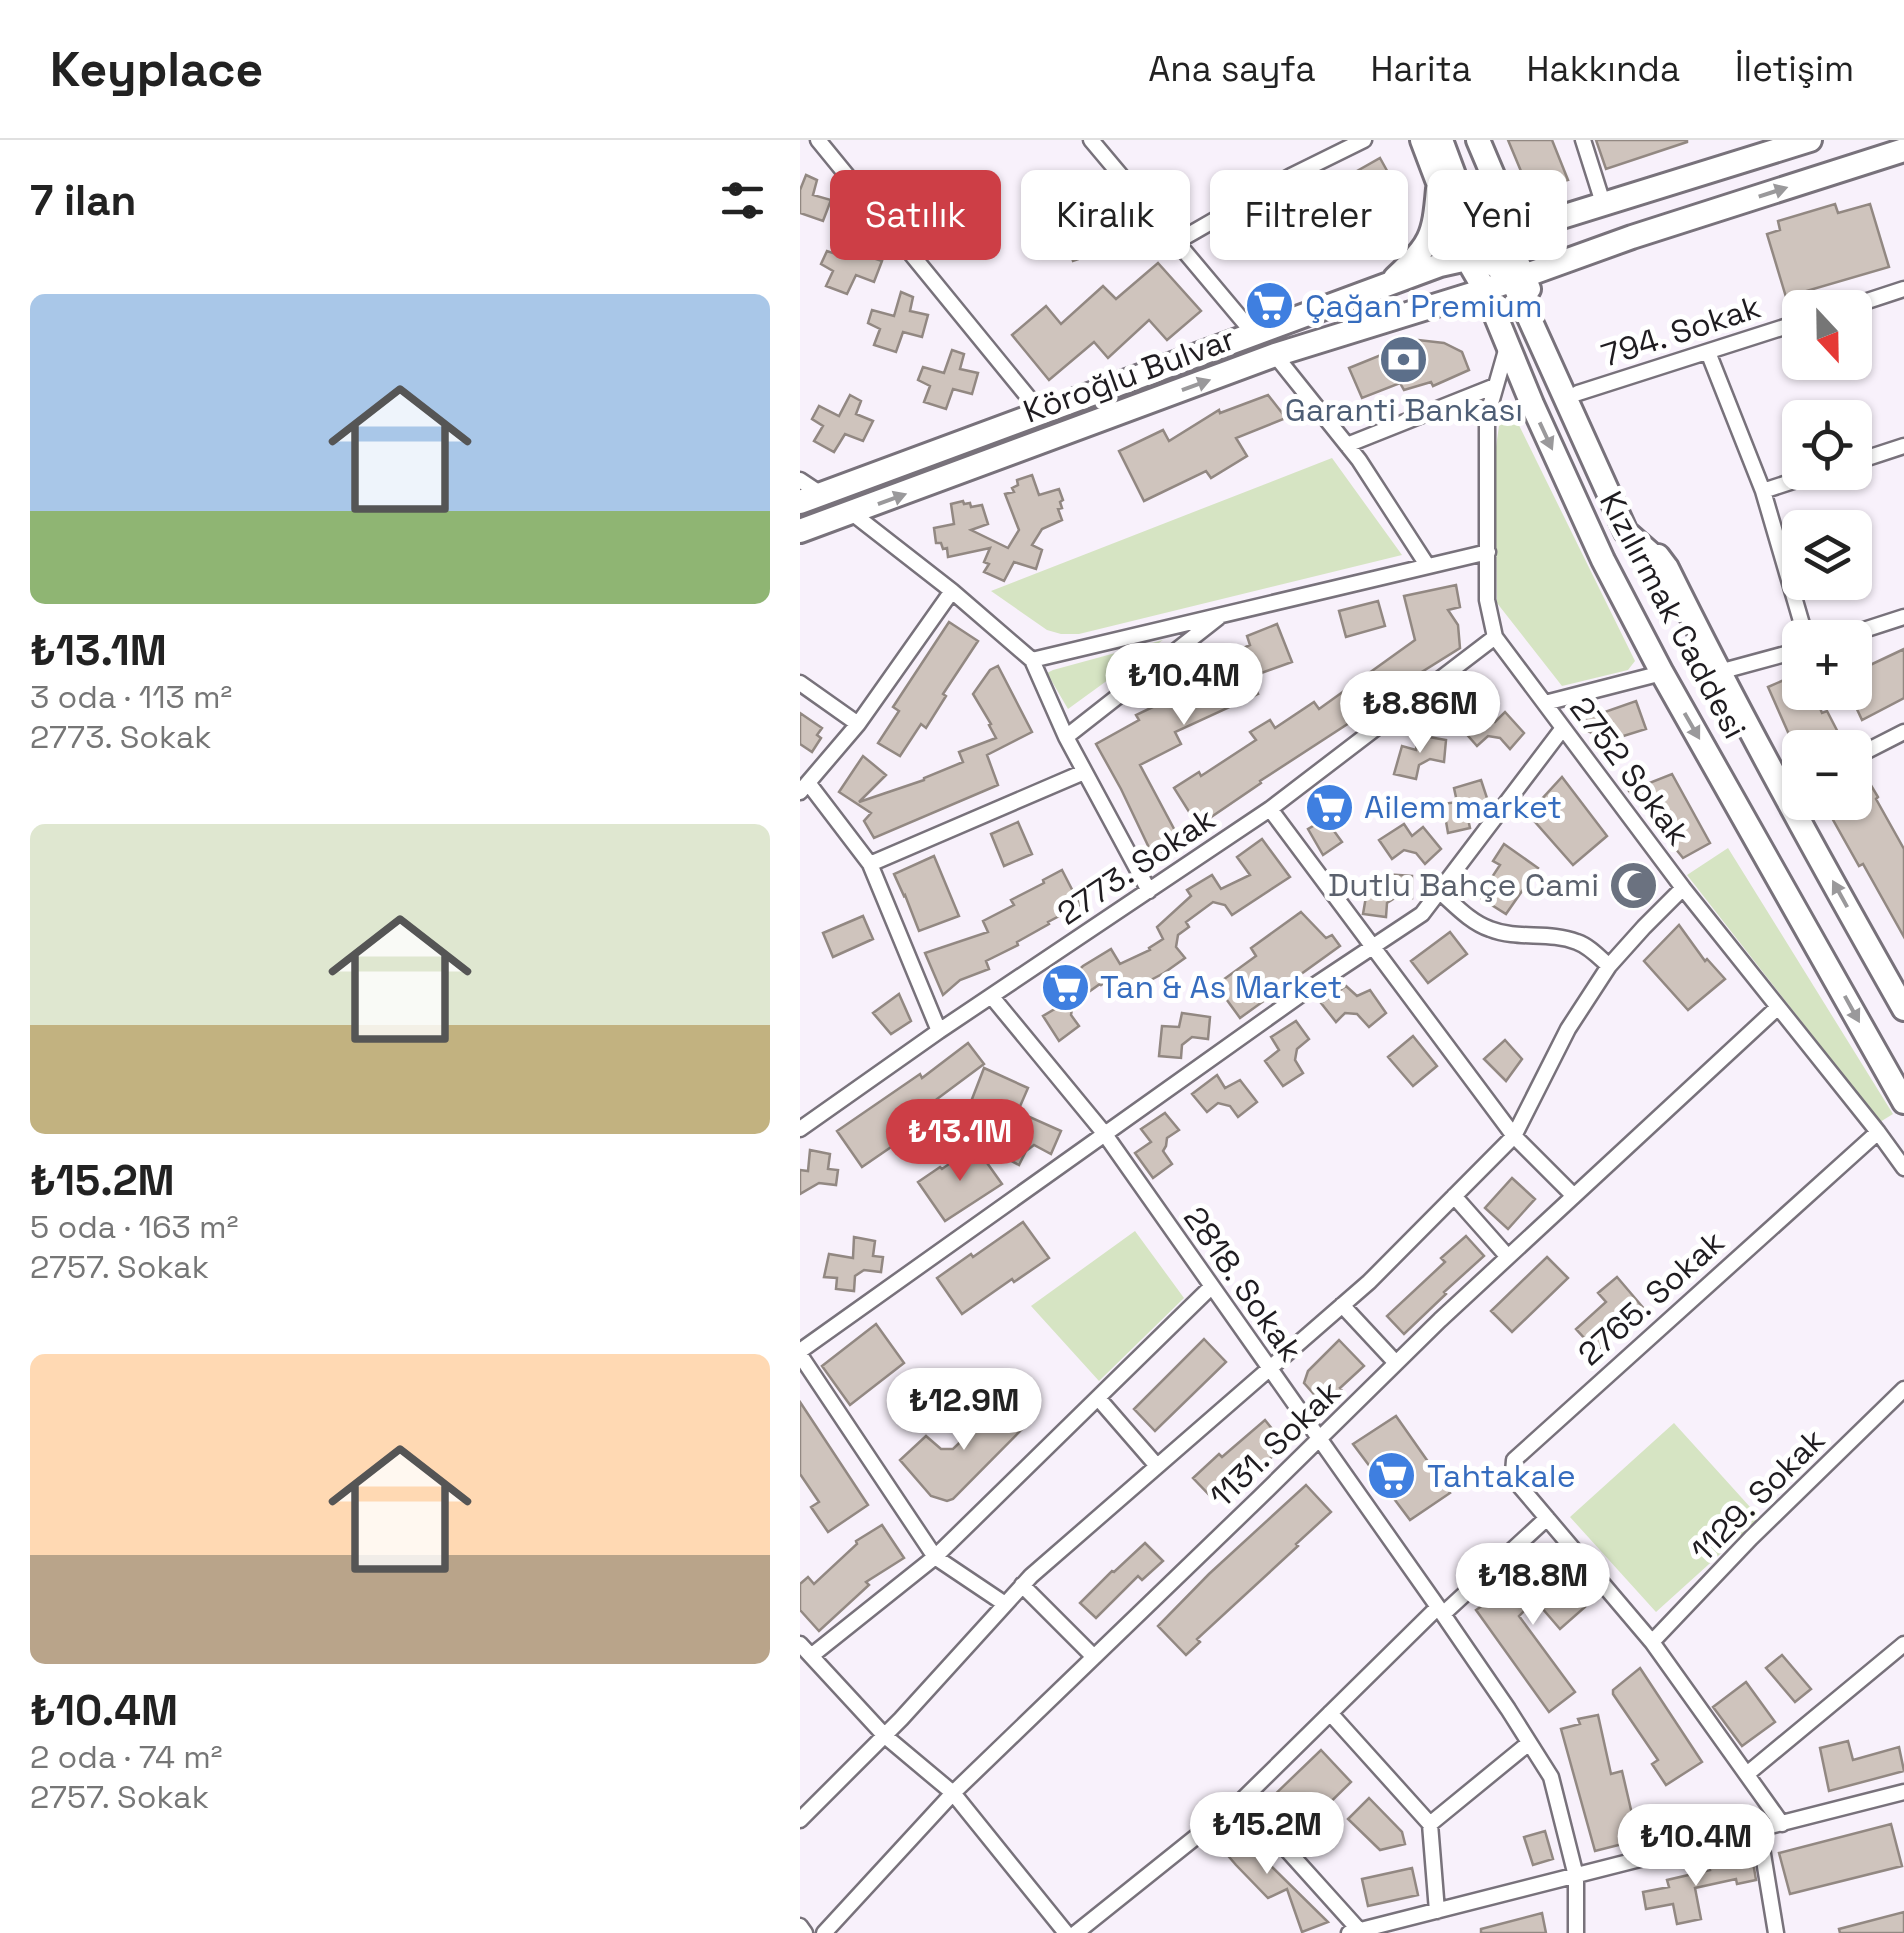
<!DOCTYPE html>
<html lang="tr">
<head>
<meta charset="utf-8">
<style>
  :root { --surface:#fff; --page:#f6f6f6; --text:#222; --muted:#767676; --line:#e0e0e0; --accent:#cd3e46 }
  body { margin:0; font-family:"Space Grotesk",sans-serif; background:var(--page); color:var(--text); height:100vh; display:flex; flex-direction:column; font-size:38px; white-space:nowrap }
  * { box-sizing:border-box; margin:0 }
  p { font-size:32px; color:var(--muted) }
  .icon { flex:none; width:55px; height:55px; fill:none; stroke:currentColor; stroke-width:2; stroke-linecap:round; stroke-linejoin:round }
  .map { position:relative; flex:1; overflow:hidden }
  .sheet { display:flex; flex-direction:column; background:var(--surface); width:800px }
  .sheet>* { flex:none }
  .top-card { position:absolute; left:30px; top:30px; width:922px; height:90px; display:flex; gap:20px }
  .needle { width:65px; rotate:158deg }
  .controls { position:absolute; left:982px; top:150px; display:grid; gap:20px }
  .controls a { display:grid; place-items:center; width:90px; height:90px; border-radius:15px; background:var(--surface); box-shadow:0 2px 8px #0004; font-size:50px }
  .price { position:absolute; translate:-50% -85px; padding:0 22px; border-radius:35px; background:#fff; color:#222; font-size:32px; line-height:65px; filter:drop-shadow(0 2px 5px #0008) }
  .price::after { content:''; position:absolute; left:50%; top:60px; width:30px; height:22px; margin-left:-15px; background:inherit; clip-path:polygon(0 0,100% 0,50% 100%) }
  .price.on { background:var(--accent); color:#fff }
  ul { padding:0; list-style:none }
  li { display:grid; align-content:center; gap:20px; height:530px; padding:0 30px }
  li span { display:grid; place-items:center; height:310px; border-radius:15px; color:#555 }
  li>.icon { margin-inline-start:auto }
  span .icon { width:180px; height:180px; fill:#fffc; stroke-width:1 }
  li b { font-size:42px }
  h2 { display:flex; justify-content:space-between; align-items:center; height:120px; padding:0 30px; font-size:42px }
  .tag { padding:0 35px; border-radius:15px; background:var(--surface); box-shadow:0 2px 8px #0004; font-size:35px; line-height:90px }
  .tag.on { background:var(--accent); color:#fff }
  header { display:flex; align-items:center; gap:60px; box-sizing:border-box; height:140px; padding:0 50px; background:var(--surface); border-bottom:2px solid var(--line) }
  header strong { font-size:48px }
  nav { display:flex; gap:55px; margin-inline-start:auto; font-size:35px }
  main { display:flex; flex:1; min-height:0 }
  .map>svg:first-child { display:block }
  .green { fill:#d6e4c3 }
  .building { fill:#cfc4bd; stroke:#928882; stroke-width:2.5 }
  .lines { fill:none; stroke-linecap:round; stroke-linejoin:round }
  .street-casing { stroke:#78727b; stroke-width:19 }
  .primary-casing { stroke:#78727b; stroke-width:28 }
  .street { stroke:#fff; stroke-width:14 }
  .primary { stroke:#fff; stroke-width:22 }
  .oneway { fill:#9a999b }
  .labels { text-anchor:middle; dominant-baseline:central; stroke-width:10; stroke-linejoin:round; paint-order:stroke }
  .shop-label { font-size:32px; fill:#366cbe; stroke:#fff; text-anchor:start }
  .street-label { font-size:32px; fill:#1f1c20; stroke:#fff }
  .service-label { font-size:32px; fill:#4e5e75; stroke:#fff }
  .worship-label { font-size:32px; fill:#5b616d; stroke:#fff; text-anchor:end }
</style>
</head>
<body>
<header>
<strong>Keyplace</strong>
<nav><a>Ana sayfa</a><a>Harita</a><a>Hakkında</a><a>İletişim</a></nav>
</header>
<main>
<section class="sheet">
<h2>7 ilan<svg class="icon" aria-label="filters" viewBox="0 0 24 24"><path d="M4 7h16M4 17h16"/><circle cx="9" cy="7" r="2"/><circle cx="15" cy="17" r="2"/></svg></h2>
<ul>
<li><span style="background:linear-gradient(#a9c7e8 70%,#8fb573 0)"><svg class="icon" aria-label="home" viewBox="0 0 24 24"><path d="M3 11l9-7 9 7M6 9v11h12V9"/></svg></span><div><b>₺13.1M</b><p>3 oda · 113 m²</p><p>2773. Sokak</p></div></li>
<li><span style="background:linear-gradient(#dfe7d0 65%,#c2b280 0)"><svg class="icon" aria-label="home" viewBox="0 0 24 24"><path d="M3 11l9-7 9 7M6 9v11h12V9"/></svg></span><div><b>₺15.2M</b><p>5 oda · 163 m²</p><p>2757. Sokak</p></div></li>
<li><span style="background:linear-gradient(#ffd9b3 65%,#b9a48a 0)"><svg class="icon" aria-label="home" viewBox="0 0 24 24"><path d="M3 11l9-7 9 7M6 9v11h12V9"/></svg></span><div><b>₺10.4M</b><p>2 oda · 74 m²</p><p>2757. Sokak</p></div></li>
</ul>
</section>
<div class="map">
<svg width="1104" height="1793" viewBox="0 0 1104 1793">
  <rect width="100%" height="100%" fill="#f8f1fb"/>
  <path class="green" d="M708 263 835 521 828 530 762 546 697 463 695 314 701 272Z
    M532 318 602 415 279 494H261L247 490 191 451Z
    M363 500 268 569 247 533 253 530Z
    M928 708 1093 974 1080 982 887 735Z
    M335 1091 384 1158 299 1241 231 1166Z
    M874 1283 960 1378 856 1472 770 1377Z"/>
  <path class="building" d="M708 0H752L768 40 738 49 723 36Z
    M796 0H887V2L806 29Z
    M580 18 596 47 546 75 548 80 528 91 506 53 531 38 534 44Z
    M6 35 17 40 13 55 31 60 23 81 0 73V50Z
    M1035 64 1038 73 1070 64 1089 127 986 157 967 94 980 90 978 81Z
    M298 66 304 84 319 79 327 102 273 121 265 98 280 92 274 74Z
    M57 96 68 101 64 115 82 121 74 142 56 135 47 154 26 146 33 131 21 124 27 111 48 118Z
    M358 123 401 171 367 200 349 180 308 218 294 202 249 240 212 195 246 166 261 184 303 146 316 159Z
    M101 152 113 157 110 171 128 175 122 197 103 192 96 212 74 205 80 189 68 183 72 170 94 176Z
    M618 200 644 203 662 212 669 230 633 246 631 242 604 250 600 243 562 258 549 228Z
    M152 210 164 214 160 229 178 233 172 254 153 249 146 269 124 262 130 246 118 240 123 227 144 233Z
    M50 255 61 261 56 274 73 281 63 301 45 294 34 312 14 301 23 286 12 279 19 266 39 276Z
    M468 255 486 278 436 298 447 316 411 338 406 331 344 361 319 311 363 290 369 301 419 270 420 273Z
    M232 335 239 355 259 349 263 360 260 362 262 368 258 369 262 380 242 389 232 405 242 410 236 429 214 422 204 441 184 432 189 424 184 422 190 408 148 417 147 408 143 409 141 403H136L134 388 154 384 151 364 163 361 164 364 170 363 171 367 182 365 188 384 171 390 208 408 219 390 205 354 214 352 212 348 218 345 217 340Z
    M656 445 660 467 648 470 658 485 660 508 617 535 618 536 586 559 460 641 461 643 398 686 374 648 399 632 401 636 456 600 450 592 470 580 475 588 514 562 519 569 615 500 604 456Z
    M578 461 585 486 546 497 539 471Z
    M149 482 178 501 143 554 146 556 126 588 121 584 100 616 78 603 99 571 93 567Z
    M477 484 492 522 450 537 458 554 375 592 381 604 340 625 381 702 353 716 321 649 296 604 339 580 336 575 376 556 373 551 413 533 409 524 450 505 447 496Z
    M1104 509V558L1062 580 1049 552H1055V527L1066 522 1068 526Z
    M198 526 232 592 187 615 198 645 74 698 64 681 71 673 39 652 63 616 86 635 59 662 124 640V638L163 622 159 612 196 598 189 585 191 584 173 554 190 530Z
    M1000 533V552H1013L1022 573 1027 571 1043 602 1032 608H995L968 547Z
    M836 561 846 589 801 603 795 594 787 591 782 580Z
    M686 571 695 582 705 572 724 593 710 609 700 598 688 596 677 606 662 589Z
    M0 573 22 588 17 595 21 598 12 612 0 604Z
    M618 595 646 600 644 622 630 619 619 625 616 639 594 634 602 606 616 610Z
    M1060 627 1078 657 1076 659 1104 709V797L1063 724 1059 726 1023 662H1055V628Z
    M872 634 910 703 883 718 829 651Z
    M762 637 807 696 773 725 728 674Z
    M681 640 688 661 674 664 667 674 670 688 648 693 643 664 657 662 654 648Z
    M535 654 549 670 537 678 534 691 542 702 523 715 508 689 520 682 512 670Z
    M218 682 232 714 204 726 191 694Z
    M604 684 612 696 623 687 641 709 625 724 616 713 604 710 592 719 579 700Z
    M462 699 490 737 432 775 425 765 413 762 386 782 389 787 378 795 376 807 385 818 364 833 332 850 324 839 312 837 301 845 300 844 273 863 271 875 279 886 259 901 243 876 258 867 251 855 283 826 311 809 320 824 350 810 349 808 363 799 357 787 391 756 387 750 412 735 421 749 450 735 437 717Z
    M704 704 738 728 706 774 679 757 700 725 693 721Z
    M134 716 159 776 119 791 105 755 104 756 94 734Z
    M833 723 855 750 834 767 812 740Z
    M262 730 280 765 248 782 249 784 217 802 218 805 186 821 189 829 160 840 143 855 125 813 188 792 183 781 214 765 211 760 244 743 243 740Z
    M584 734 612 736V758L598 756 587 763 586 777 563 774 568 745 582 748Z
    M501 772 526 798 532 795 540 806 440 878 416 845 456 816 451 808Z
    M63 776 73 799 33 817 23 793Z
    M879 785 905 821 907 819 925 839 888 870 844 821Z
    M650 792 667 814 628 843 611 821Z
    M546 846 557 856 570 850 586 873 569 887 557 874 545 873 536 882 521 863Z
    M99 854 111 881 91 894 73 873Z
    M382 873 410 877 408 899 392 897 382 905 381 918 359 916 362 886 379 887Z
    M496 881 509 899 497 909 495 920 503 933 483 946 465 921 479 910 471 897Z
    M613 896 637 926 613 946 588 917Z
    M705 900 722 919 706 941 684 919Z
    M168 903 184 924 137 959 145 970 62 1027 37 991 120 934 122 938Z
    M184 928 228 948 218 971 201 962 193 968 187 980H182L167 972Z
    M417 935 425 948 440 940 457 962 438 977 430 966 418 963 407 972 392 954Z
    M216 971 261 991 251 1014 234 1005 226 1011 219 1025 200 1015Z
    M365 973 379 990 367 998 366 1006 363 1011 372 1024 353 1038 335 1013 351 1002 341 989Z
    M175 1006 202 1044 145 1081 118 1042 140 1027 142 1029Z
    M10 1010 30 1014 28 1029 38 1030 36 1045 19 1043 0 1054V1030L8 1031Z
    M712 1038 735 1059 708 1089 685 1068Z
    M223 1082 249 1118 214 1142 212 1139 162 1174 137 1138 171 1114 173 1117Z
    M666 1096 684 1116 644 1152 646 1154 604 1194 587 1176 645 1122 641 1118Z
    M54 1097 75 1101 73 1116 83 1117 81 1132 64 1130 55 1136 54 1151 36 1149 37 1138 24 1137 29 1114 53 1118Z
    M747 1117 768 1138 712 1192 691 1171Z
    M817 1137 846 1171 797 1212 776 1189 806 1162 798 1153Z
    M76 1184 104 1223 50 1265 22 1226Z
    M404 1199 426 1222 355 1291 334 1269Z
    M539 1200 564 1226 540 1248 543 1252 526 1268 504 1243 508 1231Z
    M208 1256 230 1281 153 1359 147 1361 131 1356 100 1320 126 1296 141 1309H153Z
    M0 1262 68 1365 28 1392 11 1367 19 1362 0 1334Z
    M596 1276 650 1353 610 1380 553 1304Z
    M465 1280 485 1305 456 1331 453 1328 416 1362 393 1338 419 1314 422 1317Z
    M506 1345 531 1372 496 1404 498 1406 397 1499 400 1502 386 1515 358 1486 409 1434Z
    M82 1385 104 1418 66 1442 69 1445 19 1491 0 1470V1444L8 1437 14 1444 57 1404 56 1401Z
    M345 1403 363 1421 342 1440 338 1436 296 1478 280 1463 312 1431 314 1432Z
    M736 1417 785 1467 760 1489 735 1460 719 1476 775 1552 749 1572 676 1470 714 1443 711 1440Z
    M982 1515 1011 1549 995 1562 966 1528Z
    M840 1528 902 1622 866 1645 852 1624 858 1620 813 1554V1550Z
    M946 1542 975 1582 942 1606 913 1567Z
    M798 1575 811 1634 822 1631 832 1674 844 1671 850 1697 795 1711 761 1589 780 1584 778 1579Z
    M1048 1601 1053 1620 1099 1607 1104 1631 1029 1651 1020 1608Z
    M521 1610 551 1642 498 1694 467 1662Z
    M569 1658 602 1692 605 1704 580 1710 548 1679Z
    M1091 1684 1102 1726 990 1754 979 1713Z
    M437 1686 470 1725 528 1782 502 1792 487 1749 468 1758 436 1725 417 1703Z
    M745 1691 753 1719 733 1725 724 1697Z
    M929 1722 930 1727 953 1722 956 1740 937 1744 936 1739 895 1748 901 1779 877 1784 873 1764 846 1769 843 1752 869 1747 867 1740 910 1730 909 1726Z
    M612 1728 618 1755 568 1766 562 1739Z
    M1104 1772V1793H1040L1039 1789Z
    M742 1773 746 1793H681V1789Z"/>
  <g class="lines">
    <defs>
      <path id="street" d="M18 0 242 274
        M291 0 454 194
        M783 0 803 63
        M378 101 491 36 564 0
        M1046 168 1104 149
        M707 207 687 277V460L695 497 883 748 1078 992 1104 1028
        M908 212 963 351 1006 498
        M475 215 559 320 627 425
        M778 253 1000 182
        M547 305 695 246
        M1055 322 1104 306
        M0 340 21 354
        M963 351 1021 332
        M52 373 152 451 232 520 266 597 349 751
        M1039 498 1104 477
        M232 520 688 412
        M919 532 1000 510
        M0 543 58 584
        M745 563 862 533
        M266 597 419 477
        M1055 617 1104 592
        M9 644 70 724 139 891
        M0 652 58 584 152 451
        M470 669 714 996 774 1056
        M70 724 284 632
        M639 751C655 765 670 782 690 789 718 800 749 791 777 802 789 806 799 817 809 826
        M192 857 304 993 638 1467 708 1569 751 1637 776 1736V1793
        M0 989 139 891 470 669 695 497
        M654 1056 708 1117
        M542 1165 596 1223
        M0 1211 503 853 622 774 763 588
        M0 1215 135 1417 205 1464
        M298 1258 357 1326
        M222 1445 294 1517
        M643 1474 747 1378
        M852 1502 951 1398 1104 1249
        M0 1504 85 1596 153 1653 266 1793
        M11 1516 135 1417 411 1147
        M530 1573 630 1684 637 1771
        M947 1634 1104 1504
        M442 1660 559 1790
        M0 1680 101 1579 231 1436 569 1142 714 996 768 889 809 826 844 787 883 748
        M630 1684 729 1603
        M982 1684 852 1502 718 1344 713 1333 714 1320 1078 992
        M959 1690 976 1793
        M0 1786 5 1793
        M24 1793 153 1653 460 1357 640 1180 977 868
        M276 1793 442 1660 638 1467
        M549 1793 1104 1652"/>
      <path id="primary" d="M622 0 667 119 685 150 732 264 803 420 862 533 1104 962
        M641 0 676 94 691 108
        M678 0 717 92 716 119 729 149
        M651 118 663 109 681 102 1010 0
        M595 138C631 105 634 96 638 49
        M0 362 640 125 667 119 690 121 712 140 826 392 867 428
        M0 391 475 215 685 150 832 97 1104 10
        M858 416 867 428C941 578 1022 724 1104 869"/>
    </defs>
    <use href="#street" class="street-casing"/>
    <use href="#primary" class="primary-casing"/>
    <use href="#street" class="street"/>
    <use href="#primary" class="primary"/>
  </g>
  <defs><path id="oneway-solid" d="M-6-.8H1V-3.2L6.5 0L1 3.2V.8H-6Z" transform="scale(2.5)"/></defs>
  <g class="oneway">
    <use href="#oneway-solid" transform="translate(973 52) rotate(-18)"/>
    <use href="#oneway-solid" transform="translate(396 245) rotate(-20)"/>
    <use href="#oneway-solid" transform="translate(746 296) rotate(65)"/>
    <use href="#oneway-solid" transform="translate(92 359) rotate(-20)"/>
    <use href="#oneway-solid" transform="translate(892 586) rotate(60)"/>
    <use href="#oneway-solid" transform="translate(1040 754) rotate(-119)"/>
    <use href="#oneway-solid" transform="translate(1052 869) rotate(61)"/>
  </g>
  <defs>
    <symbol id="supermarket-disc" viewBox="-11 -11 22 22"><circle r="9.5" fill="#3f7fe0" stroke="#fff"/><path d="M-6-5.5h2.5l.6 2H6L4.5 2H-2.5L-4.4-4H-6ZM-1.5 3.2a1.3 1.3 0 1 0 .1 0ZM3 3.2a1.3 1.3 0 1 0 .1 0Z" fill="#fff"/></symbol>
    <symbol id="bank-disc" viewBox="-11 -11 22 22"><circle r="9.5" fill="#5c6f8a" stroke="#fff"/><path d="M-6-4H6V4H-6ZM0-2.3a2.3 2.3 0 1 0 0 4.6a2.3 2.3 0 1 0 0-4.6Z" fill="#fff"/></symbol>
    <symbol id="mosque-disc" viewBox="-11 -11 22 22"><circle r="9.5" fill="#6b7280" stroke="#fff"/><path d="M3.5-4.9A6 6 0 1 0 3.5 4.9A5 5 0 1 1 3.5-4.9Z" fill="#fff"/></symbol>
  </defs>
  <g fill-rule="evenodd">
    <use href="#supermarket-disc" x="442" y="138" width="55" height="55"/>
    <use href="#bank-disc" x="576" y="192" width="55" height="55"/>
    <use href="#supermarket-disc" x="502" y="640" width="55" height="55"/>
    <use href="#mosque-disc" x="806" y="718" width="55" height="55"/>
    <use href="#supermarket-disc" x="238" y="820" width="55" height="55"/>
    <use href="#supermarket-disc" x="564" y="1308" width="55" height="55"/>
  </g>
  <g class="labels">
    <g class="shop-label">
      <text x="505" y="166">Çağan Premium</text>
      <text x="564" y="667">Ailem market</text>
      <text x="300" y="847">Tan &amp; As Market</text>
      <text x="627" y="1336">Tahtakale</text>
    </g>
    <g class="street-label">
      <text transform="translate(881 191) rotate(-18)">794. Sokak</text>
      <text transform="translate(329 235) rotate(-20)">Köroğlu Bulvar</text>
      <text transform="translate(873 475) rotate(62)">Kızılırmak Caddesi</text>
      <text transform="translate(830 631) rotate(53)">2752 Sokak</text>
      <text transform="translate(336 726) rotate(-34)">2773. Sokak</text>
      <text transform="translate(443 1144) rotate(55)">2818. Sokak</text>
      <text transform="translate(851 1158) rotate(-42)">2765. Sokak</text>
      <text transform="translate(475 1304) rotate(-44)">1131. Sokak</text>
      <text transform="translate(958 1355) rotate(-45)">1129. Sokak</text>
    </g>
    <g class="service-label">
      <text x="604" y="270">Garanti Bankası</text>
    </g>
    <g class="worship-label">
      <text x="799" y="745">Dutlu Bahçe Cami</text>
    </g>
  </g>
</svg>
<div class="controls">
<a><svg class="needle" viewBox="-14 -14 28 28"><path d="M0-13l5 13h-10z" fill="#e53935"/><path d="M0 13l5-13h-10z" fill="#767676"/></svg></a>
<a><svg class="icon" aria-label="locate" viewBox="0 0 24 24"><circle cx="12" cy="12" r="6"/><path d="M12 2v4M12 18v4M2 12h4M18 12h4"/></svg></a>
<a><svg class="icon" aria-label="layers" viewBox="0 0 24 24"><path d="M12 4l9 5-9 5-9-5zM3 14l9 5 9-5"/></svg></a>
<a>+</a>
<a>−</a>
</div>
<b class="price" style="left:384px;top:588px">₺10.4M</b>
<b class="price" style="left:620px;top:616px">₺8.86M</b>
<b class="price on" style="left:160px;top:1044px">₺13.1M</b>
<b class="price" style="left:164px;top:1313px">₺12.9M</b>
<b class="price" style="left:733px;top:1488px">₺18.8M</b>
<b class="price" style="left:467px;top:1737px">₺15.2M</b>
<b class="price" style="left:896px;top:1749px">₺10.4M</b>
<div class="top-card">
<a class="tag on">Satılık</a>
<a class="tag">Kiralık</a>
<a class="tag">Filtreler</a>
<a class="tag">Yeni</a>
</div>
</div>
</main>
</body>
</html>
